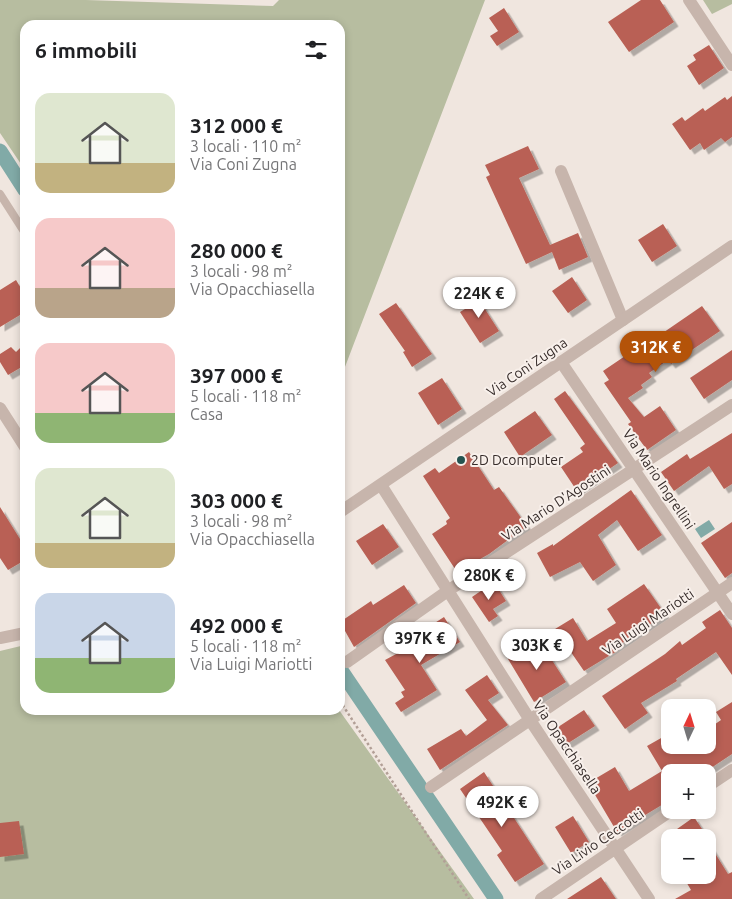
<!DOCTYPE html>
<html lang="it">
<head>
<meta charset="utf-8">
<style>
  :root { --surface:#fff; --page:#f2f2f2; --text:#202124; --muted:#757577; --accent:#b45309 }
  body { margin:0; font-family:Ubuntu,sans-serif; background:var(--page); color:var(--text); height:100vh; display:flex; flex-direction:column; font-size:19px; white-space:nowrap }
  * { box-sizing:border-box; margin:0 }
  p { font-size:16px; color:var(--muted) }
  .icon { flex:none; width:28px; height:28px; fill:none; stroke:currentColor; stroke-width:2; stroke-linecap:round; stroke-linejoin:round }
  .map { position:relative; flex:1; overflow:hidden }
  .drawer { position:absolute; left:20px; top:20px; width:325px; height:695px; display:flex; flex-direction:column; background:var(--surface); border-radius:15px; box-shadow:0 2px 8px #0003 }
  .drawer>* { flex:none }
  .needle { width:32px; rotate:4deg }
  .tools { position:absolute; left:661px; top:699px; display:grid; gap:10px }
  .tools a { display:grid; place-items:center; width:55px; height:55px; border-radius:10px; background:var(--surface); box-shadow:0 2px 8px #0003; font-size:25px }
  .price { position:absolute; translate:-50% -42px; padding:0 11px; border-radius:18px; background:#fff; color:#222; font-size:16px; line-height:32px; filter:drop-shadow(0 1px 2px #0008) }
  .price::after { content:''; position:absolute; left:50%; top:30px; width:15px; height:11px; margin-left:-8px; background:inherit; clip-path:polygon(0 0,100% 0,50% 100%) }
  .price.current { background:var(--accent); color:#fff }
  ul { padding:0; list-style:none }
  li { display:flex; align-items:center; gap:15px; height:125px; padding:0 15px }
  li span { display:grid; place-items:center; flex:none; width:140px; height:100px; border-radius:15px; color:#555 }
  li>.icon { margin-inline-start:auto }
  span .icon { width:60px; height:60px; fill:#fffc; stroke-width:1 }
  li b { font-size:21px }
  h2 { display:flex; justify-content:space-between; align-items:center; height:60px; padding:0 15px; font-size:21px }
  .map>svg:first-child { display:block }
  .green { fill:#b7bda0 }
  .water { fill:#81aaa7 }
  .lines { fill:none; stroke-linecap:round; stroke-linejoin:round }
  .canal { stroke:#81aaa7; stroke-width:15 }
  .building { fill:#b96154; filter:url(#shadow) }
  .path { stroke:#b29f96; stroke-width:2.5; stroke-dasharray:2.5 2.5; stroke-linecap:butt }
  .service { stroke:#c7b5ac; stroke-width:8 }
  .minor { stroke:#c7b5ac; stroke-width:12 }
  .tertiary { stroke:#c7b5ac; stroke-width:12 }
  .poi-dot { fill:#245350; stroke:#f8f0eb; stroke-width:2 }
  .labels { text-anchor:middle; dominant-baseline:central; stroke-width:4; stroke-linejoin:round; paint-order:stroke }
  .street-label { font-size:14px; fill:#362c2a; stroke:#f8f0eb }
  .poi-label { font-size:14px; fill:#362c2a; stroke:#f8f0eb; text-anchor:start }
</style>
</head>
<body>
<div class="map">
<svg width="732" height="899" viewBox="0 0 732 899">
  <defs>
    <filter id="shadow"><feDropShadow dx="4.5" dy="4.5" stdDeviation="0" flood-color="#0004"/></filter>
  </defs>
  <rect width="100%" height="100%" fill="#f0e6df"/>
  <path class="green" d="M0 0H86L273 6 279 0H485L340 380V25H25V170L0 133Z
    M703 0H732V4L712 14Z
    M25 645V710H339L474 899H0V651Z"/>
  <path class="water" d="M709 520 715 529 701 538 695 529Z"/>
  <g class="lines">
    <path class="canal" d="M0 151 25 190
      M340 669 496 899"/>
  </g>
  <path class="building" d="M641 0H660L674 22 629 52 608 22Z
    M504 8 519 32 497 46 490 36 498 31 489 18Z
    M709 45 724 68 699 85 687 66 696 60 693 55Z
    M732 96V137L725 142 721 138 704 150 700 143 690 150 672 124 682 117 685 121 703 108 705 111 725 97 727 100Z
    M528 146 539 169 519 178 550 245 578 233 588 257 559 270 552 252 526 264 486 177 490 175 485 165Z
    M663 224 677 246 652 262 638 240Z
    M572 277 587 300 568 313 552 291Z
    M16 280 25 295V301L20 304 25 312 0 327V290Z
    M476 295 499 331 480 343 460 312 465 309 462 304Z
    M396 303 432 354 412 367 403 352 405 351 379 314Z
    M702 306 720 331 671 364 668 360 649 373 652 377 641 385 643 388 628 398 644 417 660 406 676 430 647 450 628 424 631 422 604 383 609 380 603 371 631 352 636 359 658 345 654 339Z
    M25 343V365L8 375 0 362V354L11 347 16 352Z
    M732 350V380L704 399 690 378Z
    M442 378 462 409 438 425 418 393Z
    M565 391 618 463 577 491 561 467 583 452 580 448 585 444 554 399Z
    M535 411 552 435 520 457 504 432Z
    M732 433V484L724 489 709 466 674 491 661 472 687 454 690 459Z
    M469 452 494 490 499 487 527 526 489 554 457 572 432 534 447 524 446 521 450 518 423 476 435 468 439 473Z
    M631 490 662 535 638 551 617 520 598 535 616 565 593 581 580 562 550 577 537 553 553 544V546Z
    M0 507 25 547V560L8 570 0 558Z
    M732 522V573L725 578 701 543Z
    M383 524 399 547 372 565 356 541Z
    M494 582 506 601 493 609 498 616 489 622 472 597Z
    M644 584 665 614 615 648 617 651 584 671 555 629 573 618 587 641 616 623 607 609Z
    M404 585 416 603 354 647 340 622 371 601 373 605Z
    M720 610 732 628V675L716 652 676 679 677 681 641 703 648 713 625 729 602 696 665 654 680 641 682 645 706 628 702 622Z
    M444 617 460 642 421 665 437 690 401 712 395 703 404 697 401 692 405 690 385 660 435 633 430 626Z
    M539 640 566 682 534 702 508 659Z
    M487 675 499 693 488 700 508 725 440 770 427 749 461 729 466 736 487 720 465 690Z
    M732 702V754L705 772H670V800L617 832 588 783 615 767 629 791 662 771 647 746 670 733V745H708V729L721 720 716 712Z
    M584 710 595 726 562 747 552 731Z
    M484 772 544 864 515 882 497 855 502 851 460 789Z
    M573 816 589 842 571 853 555 827Z
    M694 817 708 838H682L677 829Z
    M19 821 24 854 0 857V823Z
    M708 842 728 874 732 872V899H675L691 890 682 875H708Z
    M601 877 616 899H567Z"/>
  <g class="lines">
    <path class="path" d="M340 701 469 899"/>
    <path class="service" d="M0 194 25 233"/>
    <path class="minor" d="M689 0 732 65
      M561 171 623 320
      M561 362 732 614
      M0 408 25 447
      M381 485 530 720 649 899
      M347 662 449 590 732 405
      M708 786 732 770
      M431 787 732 583
      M541 899 672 810"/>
    <path class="tertiary" d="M340 512 732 246
      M0 638 25 633"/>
  </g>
  <circle class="poi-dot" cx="461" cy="460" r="5"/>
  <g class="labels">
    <g class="street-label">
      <text transform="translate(527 367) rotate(-34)">Via Coni Zugna</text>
      <text transform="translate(659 479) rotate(56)">Via Mario Ingrellini</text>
      <text transform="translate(556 503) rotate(-33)">Via Mario D'Agostini</text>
      <text transform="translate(648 622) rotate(-34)">Via Luigi Mariotti</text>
      <text transform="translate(567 747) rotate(56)">Via Opacchiasella</text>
      <text transform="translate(598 842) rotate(-34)">Via Livio Ceccotti</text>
    </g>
    <g class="poi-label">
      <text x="471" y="460">2D Dcomputer</text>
    </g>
  </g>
</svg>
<div class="tools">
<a><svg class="needle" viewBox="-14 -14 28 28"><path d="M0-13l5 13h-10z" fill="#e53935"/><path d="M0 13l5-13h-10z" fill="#757577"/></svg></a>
<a>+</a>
<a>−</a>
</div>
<b class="price" style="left:479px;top:319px">224K €</b>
<b class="price current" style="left:656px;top:373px">312K €</b>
<b class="price" style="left:489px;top:601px">280K €</b>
<b class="price" style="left:420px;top:664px">397K €</b>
<b class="price" style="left:537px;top:671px">303K €</b>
<b class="price" style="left:502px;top:828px">492K €</b>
<section class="drawer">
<h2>6 immobili<svg class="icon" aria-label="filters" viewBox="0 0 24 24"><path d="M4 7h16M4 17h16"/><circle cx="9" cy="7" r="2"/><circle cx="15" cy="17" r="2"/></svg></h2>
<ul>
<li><span style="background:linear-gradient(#dfe7d0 70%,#c2b280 0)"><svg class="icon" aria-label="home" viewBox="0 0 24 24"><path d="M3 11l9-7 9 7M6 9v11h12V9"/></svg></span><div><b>312 000 €</b><p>3 locali · 110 m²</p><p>Via Coni Zugna</p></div></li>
<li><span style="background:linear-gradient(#f6c9c9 70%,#b9a48a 0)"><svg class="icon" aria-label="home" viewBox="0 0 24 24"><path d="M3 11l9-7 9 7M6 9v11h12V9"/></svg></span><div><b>280 000 €</b><p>3 locali · 98 m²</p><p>Via Opacchiasella</p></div></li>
<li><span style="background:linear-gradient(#f6c9c9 70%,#8fb573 0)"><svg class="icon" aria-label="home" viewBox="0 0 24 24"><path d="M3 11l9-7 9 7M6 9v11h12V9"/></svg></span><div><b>397 000 €</b><p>5 locali · 118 m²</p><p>Casa</p></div></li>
<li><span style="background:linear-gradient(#dfe7d0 75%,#c2b280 0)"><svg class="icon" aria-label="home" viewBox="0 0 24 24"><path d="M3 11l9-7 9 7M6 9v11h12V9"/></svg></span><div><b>303 000 €</b><p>3 locali · 98 m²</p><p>Via Opacchiasella</p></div></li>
<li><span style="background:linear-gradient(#c9d6e8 65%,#8fb573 0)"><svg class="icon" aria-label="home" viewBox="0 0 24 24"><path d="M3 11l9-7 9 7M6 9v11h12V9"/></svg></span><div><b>492 000 €</b><p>5 locali · 118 m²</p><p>Via Luigi Mariotti</p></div></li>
</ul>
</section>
</div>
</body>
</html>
